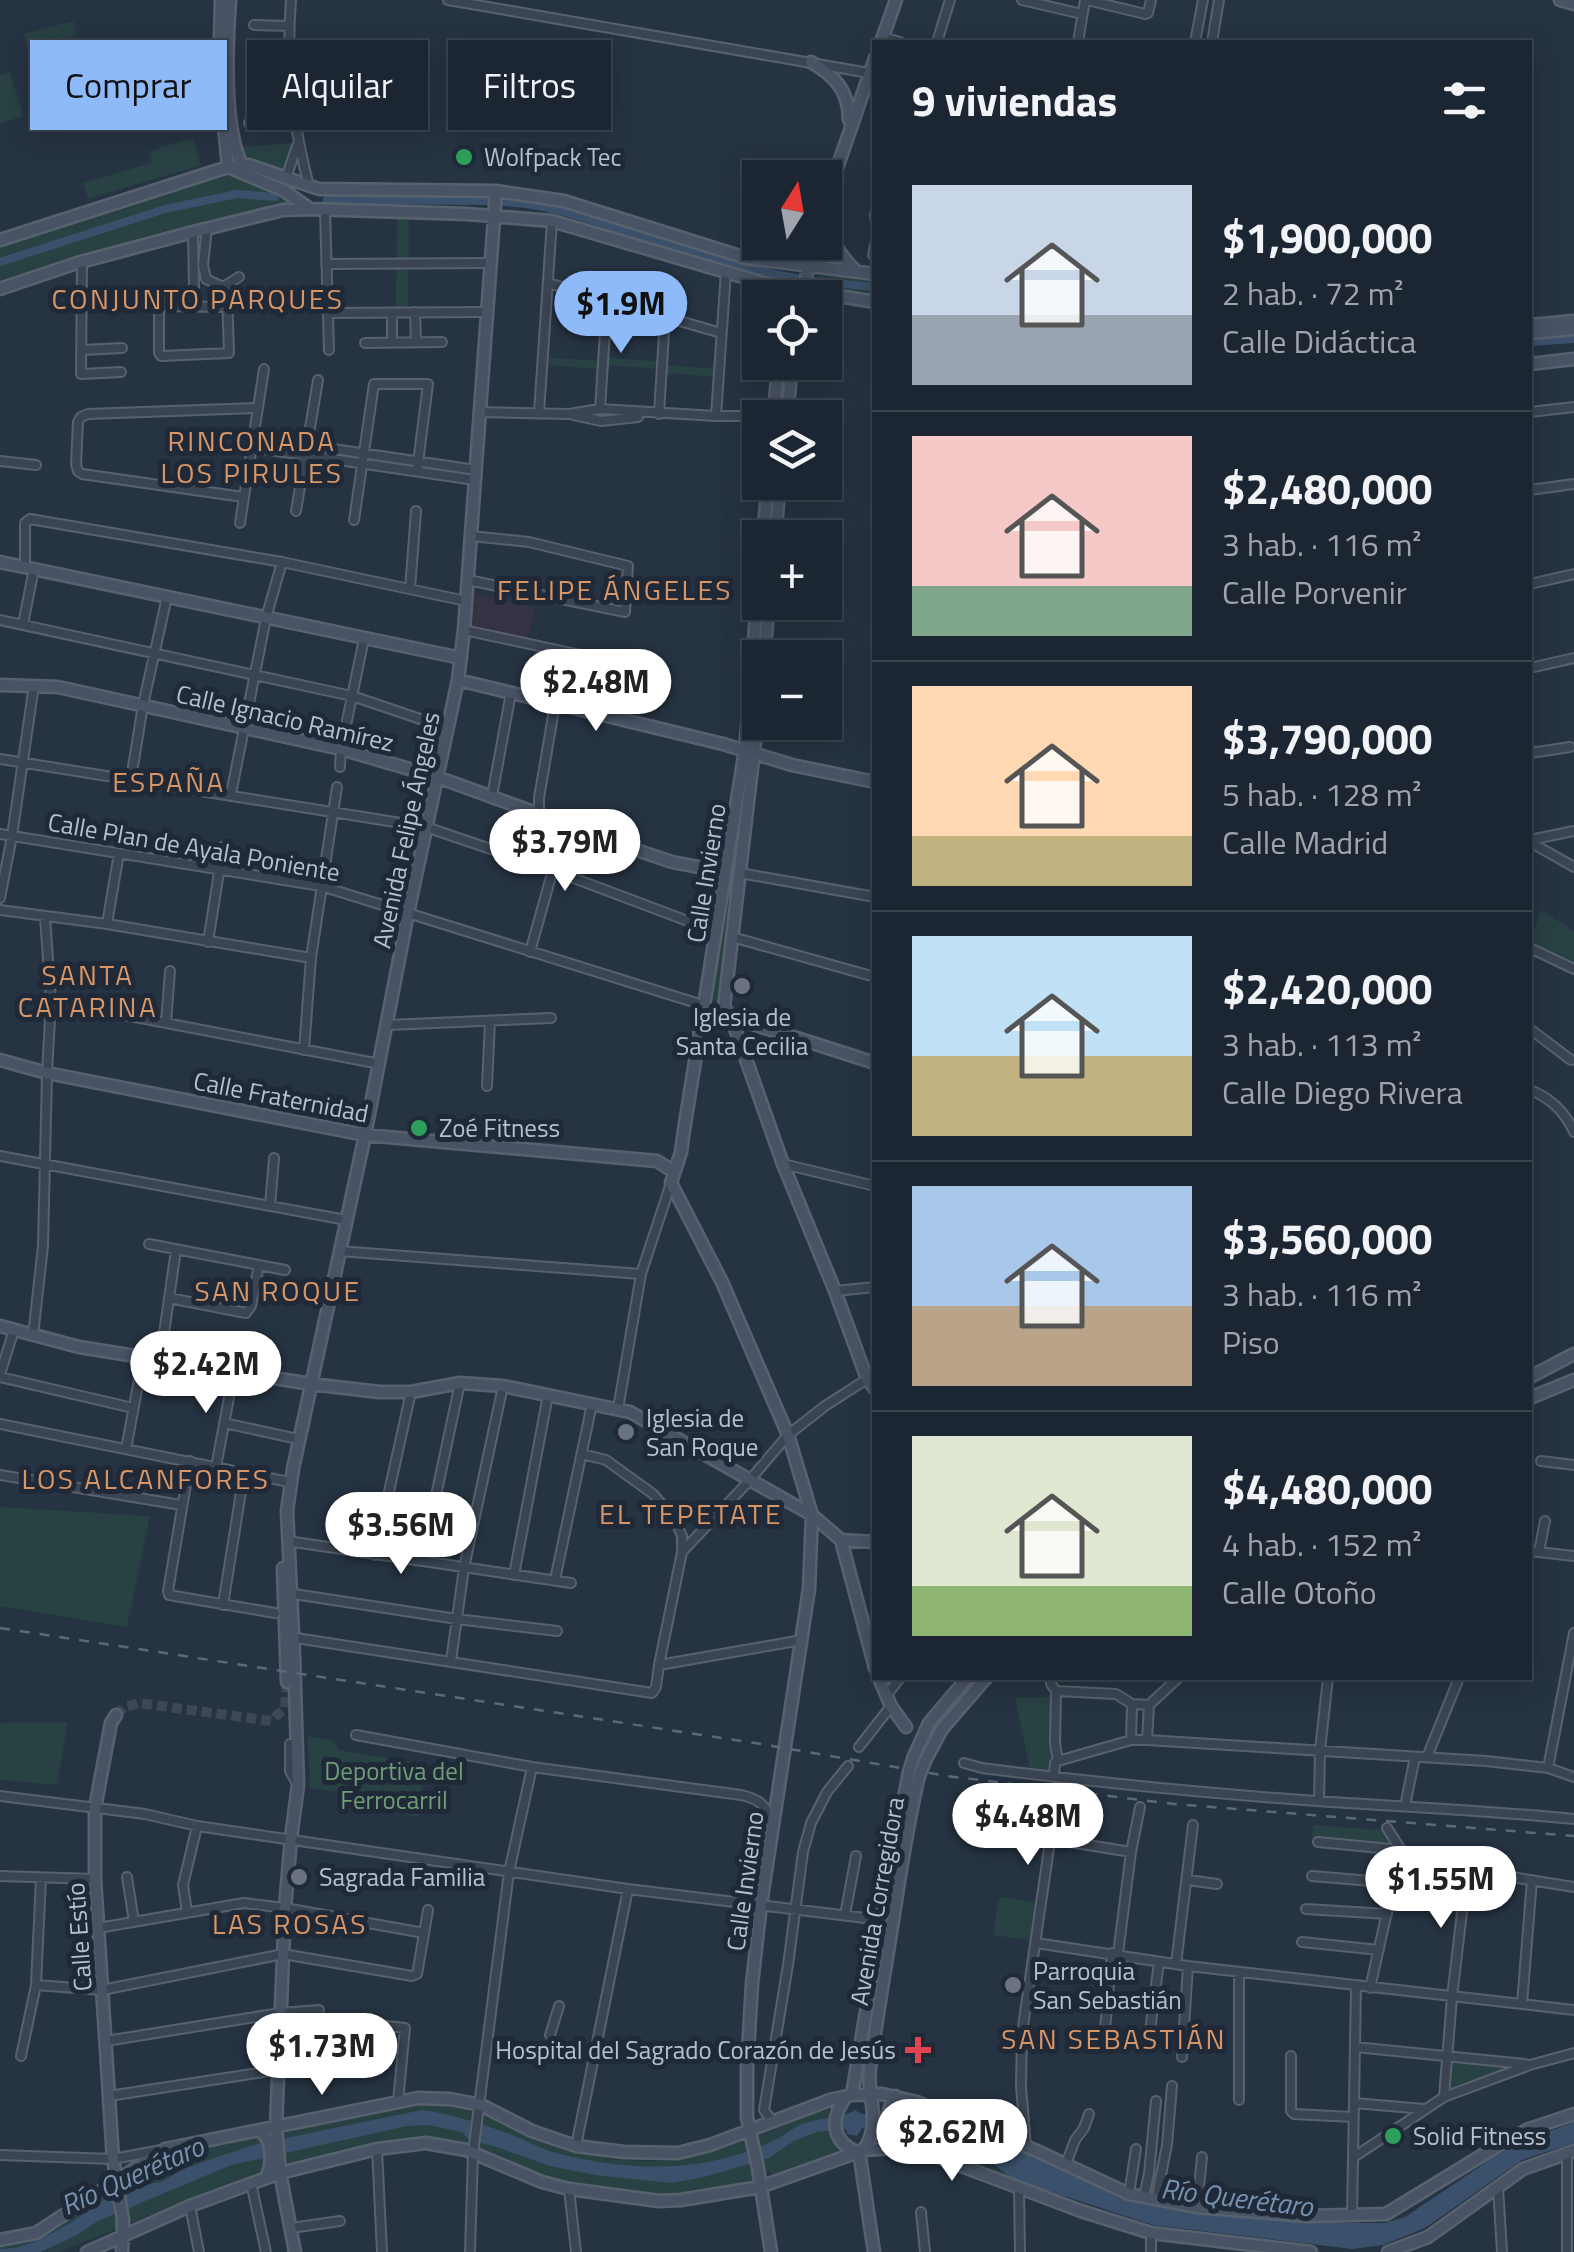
<!DOCTYPE html>
<html lang="es">
<head>
<meta charset="utf-8">
<style>
  :root { --surface:#1c2632; --page:#29323e; --text:#f1f3f6; --muted:#a0a5ac; --line:#3a434d; --accent:#8ebafa }
  body { margin:0; font-family:"Titillium Web",sans-serif; background:var(--page); color:var(--text); height:100vh; display:flex; flex-direction:column; font-size:38px; white-space:nowrap }
  * { box-sizing:border-box; margin:0 }
  p { font-size:32px; color:var(--muted) }
  .icon { flex:none; width:55px; height:55px; fill:none; stroke:currentColor; stroke-width:2; stroke-linecap:round; stroke-linejoin:round }
  .map { position:relative; flex:1; overflow:hidden }
  .sheet { position:absolute; left:872px; top:40px; width:660px; height:1640px; display:flex; flex-direction:column; background:var(--surface); border-radius:0px; box-shadow:0 5px 25px #0003,0 0 0 2px var(--line) }
  .sheet>* { flex:none }
  .top-card { position:absolute; left:30px; top:40px; width:692px; height:90px; display:flex; gap:20px }
  .needle { width:65px; rotate:11deg }
  .controls { position:absolute; left:742px; top:160px; display:grid; gap:20px }
  .controls a { display:grid; place-items:center; width:100px; height:100px; border-radius:0px; background:var(--surface); box-shadow:0 5px 25px #0003,0 0 0 2px var(--line); font-size:50px }
  .price { position:absolute; translate:-50% -85px; padding:0 22px; border-radius:35px; background:#fff; color:#222; font-size:32px; line-height:65px; filter:drop-shadow(0 2px 5px #0008) }
  .price::after { content:''; position:absolute; left:50%; top:60px; width:30px; height:22px; margin-left:-15px; background:inherit; clip-path:polygon(0 0,100% 0,50% 100%) }
  .price.on { background:var(--accent); color:#111 }
  ul { padding:0; list-style:none }
  li { display:flex; align-items:center; gap:30px; height:250px; padding:0 40px }
  li+li { border-top:2px solid var(--line) }
  li span { display:grid; place-items:center; flex:none; width:280px; height:200px; border-radius:0px; color:#555 }
  li>.icon { margin-inline-start:auto }
  span .icon { width:120px; height:120px; fill:#fffc; stroke-width:1 }
  li b { font-size:42px }
  h2 { display:flex; justify-content:space-between; align-items:center; height:120px; padding:0 40px; font-size:42px }
  .pill { padding:0 35px; border-radius:0px; background:var(--surface); box-shadow:0 5px 25px #0003,0 0 0 2px var(--line); font-size:35px; line-height:90px }
  .pill.on { background:var(--accent); color:#111 }
  .map>svg:first-child { display:block }
  .medical { fill:#343243 }
  .green { fill:#284143 }
  .water { fill:#3b516b }
  .lines { fill:none; stroke-linecap:round; stroke-linejoin:round }
  .canal { stroke:#3b516b; stroke-width:8 }
  .secondary-tunnel { stroke:#3c4857; stroke-width:10; stroke-dasharray:10 5; stroke-linecap:butt }
  .street-casing { stroke:#58626f; stroke-width:12 }
  .secondary-casing { stroke:#58626f; stroke-width:15 }
  .street { stroke:#3a4452; stroke-width:8 }
  .secondary { stroke:#485365; stroke-width:10 }
  .rail { stroke:#5c6979; stroke-width:2.5; stroke-dasharray:10 10; stroke-linecap:butt }
  .secondary-bridge-casing { stroke:#58626f; stroke-width:15; stroke-linecap:butt }
  .secondary-bridge { stroke:#485365; stroke-width:10 }
  .leisure-dot { fill:#2e9e5b; stroke:#1f2937; stroke-width:4 }
  .worship-dot { fill:#6b7280; stroke:#1f2937; stroke-width:4 }
  .health-dot { fill:#e0444e; stroke:#1f2937; stroke-width:4 }
  .labels { text-anchor:middle; dominant-baseline:central; stroke-width:10; stroke-linejoin:round; paint-order:stroke }
  .poi-label { font-size:25px; fill:#b7c0cc; stroke:#1f2937; text-anchor:start }
  .street-label { font-size:25px; fill:#b7c0cc; stroke:#1f2937 }
  .park-label { font-size:25px; fill:#6e9d77; stroke:#1f2937 }
  .neighbourhood-label { font-size:28px; letter-spacing:2.5px; fill:#d89566; stroke:#1f2937 }
  .water-label { font-size:28px; font-style:italic; fill:#7791af; stroke:#1f2937 }
</style>
</head>
<body>
<div class="map">
<svg width="1574" height="2252" viewBox="0 0 1574 2252">
  <rect width="100%" height="100%" fill="#263342"/>
  <path class="medical" d="M474 593 536 607 528 641 475 630 469 623Z"/>
  <path class="green" d="M73 21 77 35 69 37 71 47 31 58 24 34Z
    M126 48 133 69 105 78 98 57Z
    M10 72 23 116 0 123V75Z
    M156 84 169 124 144 132 136 108 115 115 110 99Z
    M193 138 201 165 88 199 83 183 151 163 149 151Z
    M292 143 285 171 244 156 240 147Z
    M229 172 278 193 298 205 0 286V246L23 237Z
    M397 212H409L408 313H396Z
    M821 275 875 279V295L817 287V277Z
    M543 357 601 361 602 357 663 362 664 365 720 369V377L662 373V369L602 365 601 369 543 365Z
    M735 830 743 831 720 1002 711 1000Z
    M1541 910 1574 931V962L1531 941Z
    M0 1507 150 1516 127 1627 0 1606Z
    M1051 1697 1052 1747 1054 1760H1052L1051 1774 1030 1771 1015 1698Z
    M68 1722 57 1785 0 1780V1723Z
    M307 1736 334 1741 339 1750 425 1764 419 1817 341 1804V1792L310 1788Z
    M1313 1825 1384 1830 1396 1847 1312 1840Z
    M1001 1897 1040 1903 1034 1941 993 1935 998 1901Z
    M1449 2061 1524 2065 1448 2092Z
    M895 2096 1017 2143 1019 2150 981 2144 888 2113Z
    M433 2103 466 2108 488 2114 519 2130 608 2159 642 2161 682 2160 761 2135 828 2108 832 2131 840 2151 772 2174 768 2171 756 2175 754 2181C729 2186 703 2193 678 2194 643 2197 582 2189 548 2179 499 2163 456 2133 402 2139L268 2168 59 2252H0V2246L37 2239 55 2230 130 2179 171 2157 200 2147 245 2136 259 2137 286 2133 381 2110Z
    M894 2125C935 2137 992 2154 1019 2188L924 2152 893 2147 887 2126Z"/>
  <path class="water" d="M422 2110C452 2114 481 2124 510 2134 527 2141 543 2150 560 2154 632 2172 703 2173 771 2142 781 2138 789 2131 798 2126 816 2117 842 2119 855 2110L861 2114H898L953 2136 981 2144 1019 2150 1127 2198 1177 2209 1267 2220 1365 2223H1385L1405 2217 1494 2157 1521 2142 1574 2122V2143L1522 2160 1425 2228 1383 2245 1352 2249 1153 2225 1012 2179 987 2159 915 2131 894 2125 862 2128 857 2136 847 2134 846 2129 817 2132 794 2141 769 2158 704 2177 672 2183 595 2175 550 2166 497 2147 469 2140 462 2132 428 2125 407 2126 231 2165 98 2221 75 2236 40 2252H0V2249L16 2248 41 2239 72 2222 107 2197 143 2184 161 2182 184 2169 217 2157 257 2144Z"/>
  <g class="lines">
    <path class="canal" d="M327 200 488 201
      M503 202C547 203 589 220 630 233 684 251 740 268 796 278
      M0 262 165 209 237 194 275 197
      M813 281 875 287
      M1530 342 1574 339"/>
    <path class="secondary-tunnel" d="M116 1715 124 1707 139 1703 271 1721 285 1708 287 1682"/>
    <defs>
      <path id="street" d="M291 0C286 62 293 126 309 186
        M448 0 869 73
        M1022 0 1082 14
        M1087 0 1145 14 1148 13 1151 0
        M254 25 289 26
        M883 37 900 42
        M937 42 950 0
        M1078 42 1085 0
        M1195 42 1203 0
        M1212 42 1219 0
        M290 54H334L335 47
        M291 72 340 70
        M249 123 295 117
        M286 178 297 146
        M325 210 329 350
        M875 214V217
        M193 232 194 287C183 300 165 289 159 306V353L161 356 229 353 227 295 223 287 206 279 203 265 207 228
        M873 255 875 245
        M82 262 81 374 121 372
        M326 264 490 263
        M548 283 721 333
        M223 287 239 277
        M159 306 227 307
        M415 312 416 342
        M328 313 487 312
        M392 342V313
        M365 343 442 342
        M83 350 122 348
        M600 409 607 300
        M480 412 569 414 600 409 716 416H773
        M1530 412 1574 407
        M539 413 552 221
        M659 414 665 317
        M573 415 601 421 638 417
        M716 416 726 271
        M252 437 476 470
        M250 447 475 480
        M0 461 36 465
        M1530 490 1574 484
        M243 497 82 474 78 471 76 464 78 422 81 417 88 414 257 408
        M296 511 318 380
        M354 520 374 384H428L417 471
        M240 523 264 369
        M25 567V523L30 519 282 562 466 601
        M468 580 625 612 628 566 529 542 471 536
        M1530 584 1574 574
        M410 589 416 511
        M0 620 352 696 447 728
        M23 624 34 569
        M464 630 613 662
        M1530 668 1574 658
        M1530 753 1570 747
        M0 759 426 827 552 870 717 932
        M340 767 341 749 364 639
        M131 779 143 705 167 597
        M231 794 266 618 282 562
        M492 796 511 693
        M539 814V798L555 704
        M0 834 321 886 706 1006
        M1530 840 1574 831
        M1530 842 1574 867
        M740 873 875 897
        M0 898 12 836 34 685
        M0 910 107 924 311 958
        M107 924 119 853
        M732 937 875 977
        M208 942 223 847
        M1530 948 1574 969
        M530 952 565 826
        M51 1001 380 1064
        M166 1023 170 971
        M388 1025 551 1018
        M1530 1029 1571 1060
        M304 1050 311 958 337 787
        M487 1086 490 1021
        M1530 1090C1551 1098 1565 1112 1574 1132
        M0 1156 346 1220
        M783 1164 875 1186
        M270 1206 274 1158
        M149 1244 285 1270
        M339 1251 641 1274
        M835 1291 875 1287
        M169 1298 246 1313 251 1306 259 1265
        M33 1336 43 1246 47 1073 51 1001 45 917
        M160 1361 176 1250
        M0 1374 14 1330
        M0 1377 133 1408
        M618 1409 641 1274 671 1183
        M224 1423 298 1439
        M0 1424 289 1482
        M126 1449 143 1358
        M190 1461 168 1591 169 1595 275 1613
        M1541 1461 1574 1465
        M216 1467 234 1371
        M0 1475 181 1505
        M294 1542 571 1583
        M1530 1551 1574 1556
        M682 1552 749 1481 788 1435 825 1406 867 1379 875 1378
        M1539 1552 1545 1521
        M375 1555 411 1392
        M422 1561 460 1383
        M514 1575 548 1395
        M555 1580 592 1404
        M294 1594 457 1619 557 1631
        M223 1605 244 1473
        M296 1638 652 1693 656 1687 659 1665 682 1552V1536L675 1520 653 1494 606 1460 582 1454
        M451 1661 464 1568 503 1386
        M659 1665 802 1640
        M1051 1678V1684L1056 1691 1116 1694 1132 1704 1149 1705
        M886 1696 900 1678
        M1149 1705 1178 1678
        M356 1735 532 1767 741 1795C759 1799 767 1805 771 1823
        M1131 1740 1132 1704
        M1147 1740 1149 1705
        M290 1744V1771L298 1785
        M859 1747 891 1706
        M1427 1757 1459 1678
        M1058 1761 1131 1740H1147L1486 1761 1548 1768 1574 1777
        M964 1763 982 1768C1098 1783 1215 1794 1331 1802 1412 1807 1493 1811 1574 1819
        M1548 1768 1574 1633
        M1054 1777 1055 1763 1058 1761 1055 1743 1056 1691
        M0 1796 145 1814 197 1826 628 1889 882 1920
        M1319 1801 1320 1750 1328 1678
        M1405 1806 1415 1757
        M1387 1828 1401 1850
        M1051 1839 1131 1852
        M1318 1842 1401 1850
        M1399 1862 1467 1870 1574 1887
        M0 1876 95 1879
        M1312 1876 1394 1883
        M127 1877 134 1922
        M1188 1880 1217 1884
        M1306 1909 1387 1914
        M187 1912 183 1885 197 1826
        M845 1915 856 1856
        M98 1928 244 1903 285 1908 424 1933
        M1302 1942 1379 1950
        M1036 1943 1188 1966 1574 2010
        M1118 1954 1131 1852 1140 1807
        M1176 1964 1193 1825
        M36 1985 102 1990 283 1954 412 1976 417 1974 418 1969 428 1910
        M1370 1988 1401 1850
        M1522 2004 1532 1880
        M355 2021 387 2026
        M550 2035 559 2006
        M1104 2040 1112 1953
        M106 2041 280 2013 319 2010
        M1148 2046 1159 1962
        M1355 2047 1525 2064
        M21 2056 36 1985 41 1878
        M1291 2056V2111L1294 2114 1353 2117
        M1182 2057 1188 1966
        M355 2063 382 2064 387 2026 405 2028 398 2102
        M109 2096 335 2061
        M1444 2097 1452 1997 1467 1870
        M1239 2100V1972
        M1354 2103 1424 2109
        M772 2121 764 2110 788 1965 803 1852 811 1823 827 1792 848 1766
        M576 2146 628 1889
        M1026 2147 1021 2086 1022 2033 1052 1828
        M377 2149 382 2252
        M1567 2152V2252
        M0 2155 113 2159 161 2150
        M1354 2157 1444 2097 1530 2065 1574 2053
        M1066 2164 1075 2140 1084 2128 1089 2114
        M251 2183 266 2252
        M1498 2187 1502 2252
        M1019 2188 1020 2252
        M569 2189 576 2252
        M1129 2194 1136 2149
        M1144 2197 1149 2173 1156 2101
        M1156 2200 1167 2145 1172 2086
        M190 2206 199 2252
        M1197 2207 1202 2157
        M921 2212 925 2252
        M1352 2216 1356 1987
        M291 2228 340 2221
        M1151 2233V2252
        M470 2252 473 2153 509 1872 532 1767"/>
      <path id="secondary" d="M221 0 219 75 228 167
        M230 0C227 43 223 127 242 165
        M1560 0 1574 4
        M881 42 896 0
        M811 62C835 76 849 91 849 120
        M228 167 283 190 310 209
        M825 203 875 58
        M825 223C832 242 841 257 856 271
        M0 240 228 167 249 165 319 189 496 191 564 201 746 258 875 274
        M0 289 77 263 193 232 283 210 311 209 467 214 552 221 767 284 875 302
        M802 295 814 242
        M1530 325 1574 321
        M1530 333 1574 329
        M1530 364 1574 359
        M773 418 779 362
        M787 418 792 362
        M763 538 768 482
        M775 538 780 482
        M0 562 461 658
        M760 566 745 750 684 1130 681 1152 671 1183 722 1282 788 1435 812 1515 809 1589 761 1904 752 1984 747 2067V2118L758 2168 771 2252
        M764 658 769 602
        M458 680 723 744 792 765 875 782
        M0 685 58 687 341 749 437 777 539 814 565 826 672 862 725 872
        M724 1007 731 1017 783 1164 835 1291 867 1379 875 1389
        M724 1007 760 700
        M731 1017 875 1063
        M0 1060 47 1073 365 1135 657 1161 674 1172
        M0 1326 79 1347 311 1384 379 1392H411L460 1383 503 1386 630 1412 812 1515 841 1540
        M1530 1377 1574 1354
        M1530 1398 1574 1380
        M841 1540 875 1668
        M841 1540 875 1542
        M283 1568 287 1682
        M294 1654 287 1511 293 1469 365 1135 408 913 458 680 464 630 496 191
        M294 1655 298 1785 291 1838 285 1908 276 2127 280 2173 295 2252
        M879 1678 891 1706 906 1727
        M116 1715 111 1723 95 1808V1879L113 2159 123 2220 122 2252
        M914 1756 929 1723 967 1678
        M925 1761 942 1729 986 1678
        M852 2095 887 1887 909 1772
        M846 2097C830 2118 831 2140 856 2152
        M260 2131C273 2140 273 2164 266 2177
        M893 2147C884 2131 886 2113 895 2096
        M864 2150C883 2119 866 2099 870 2068 877 2016 886 1965 894 1914 901 1868 908 1821 919 1776
        M859 2151 874 2252
        M0 2240 36 2233 165 2149 418 2098 450 2099 481 2105 532 2131 576 2146 624 2152 678 2153 710 2145 830 2100 852 2095 882 2094 917 2102 1037 2151 1129 2194 1197 2207 1307 2216 1386 2214 1504 2142 1529 2129 1574 2114
        M87 2252 190 2206 280 2173 377 2149 426 2143 466 2150 542 2182 569 2189 659 2201 681 2200 760 2187 864 2150 896 2148 924 2152 1081 2211 1151 2233 1311 2252
        M1388 2252 1428 2237 1523 2169 1574 2151"/>
    </defs>
    <use href="#street" class="street-casing"/>
    <use href="#secondary" class="secondary-casing"/>
    <use href="#street" class="street"/>
    <use href="#secondary" class="secondary"/>
    <path class="rail" d="M0 1628 755 1743 947 1776 1174 1804 1574 1836"/>
    <defs>
      <path id="secondary-bridge" d="M909 1772 914 1756
        M919 1776 925 1761"/>
    </defs>
    <use href="#secondary-bridge" class="secondary-bridge-casing"/>
    <use href="#secondary-bridge" class="secondary-bridge"/>
  </g>
  <g class="leisure-dot">
    <circle cx="464" cy="157" r="10"/>
    <circle cx="419" cy="1128" r="10"/>
    <circle cx="1393" cy="2136" r="10"/>
  </g>
  <g class="worship-dot">
    <circle cx="742" cy="986" r="10"/>
    <circle cx="626" cy="1432" r="10"/>
    <circle cx="299" cy="1877" r="10"/>
    <circle cx="1013" cy="1985" r="10"/>
  </g>
  <path class="health-dot" d="M913 2035h10v10h10v10h-10v10h-10v-10h-10v-10h10z"/>
  <g class="labels">
    <g class="poi-label">
      <text x="484" y="157">Wolfpack Tec</text>
      <text x="742" y="1017" text-anchor="middle">Iglesia de<tspan x="742" dy="29">Santa Cecilia</tspan></text>
      <text x="439" y="1128">Zoé Fitness</text>
      <text x="646" y="1418">Iglesia de<tspan x="646" dy="29">San Roque</tspan></text>
      <text x="319" y="1877">Sagrada Familia</text>
      <text x="1033" y="1971">Parroquia<tspan x="1033" dy="29">San Sebastián</tspan></text>
      <text x="896" y="2050" text-anchor="end">Hospital del Sagrado Corazón de Jesús</text>
      <text x="1413" y="2136">Solid Fitness</text>
    </g>
    <g class="street-label">
      <text transform="translate(285 718) rotate(13)">Calle Ignacio Ramírez</text>
      <text transform="translate(406 830) rotate(-78)">Avenida Felipe Ángeles</text>
      <text transform="translate(194 847) rotate(10)">Calle Plan de Ayala Poniente</text>
      <text transform="translate(706 873) rotate(-81)">Calle Invierno</text>
      <text transform="translate(281 1097) rotate(11)">Calle Fraternidad</text>
      <text transform="translate(745 1881) rotate(-82)">Calle Invierno</text>
      <text transform="translate(877 1901) rotate(-80)">Avenida Corregidora</text>
      <text transform="translate(79 1937) rotate(-94)">Calle Estío</text>
    </g>
    <g class="park-label">
      <text x="394" y="1771">Deportiva del<tspan x="394" dy="29">Ferrocarril</tspan></text>
    </g>
    <g class="neighbourhood-label">
      <text x="198" y="298">CONJUNTO PARQUES</text>
      <text x="252" y="440">RINCONADA<tspan x="252" dy="32">LOS PIRULES</tspan></text>
      <text x="615" y="589">FELIPE ÁNGELES</text>
      <text x="169" y="781">ESPAÑA</text>
      <text x="88" y="974">SANTA<tspan x="88" dy="32">CATARINA</tspan></text>
      <text x="278" y="1290">SAN ROQUE</text>
      <text x="146" y="1478">LOS ALCANFORES</text>
      <text x="691" y="1513">EL TEPETATE</text>
      <text x="290" y="1923">LAS ROSAS</text>
      <text x="1114" y="2038">SAN SEBASTIÁN</text>
    </g>
    <g class="water-label">
      <text transform="translate(132 2175) rotate(-24)">Río Querétaro</text>
      <text transform="translate(1237 2197) rotate(7)">Río Querétaro</text>
    </g>
  </g>
</svg>
<div class="controls">
<a><svg class="needle" viewBox="-14 -14 28 28"><path d="M0-13l5 13h-10z" fill="#e53935"/><path d="M0 13l5-13h-10z" fill="#a0a5ac"/></svg></a>
<a><svg class="icon" aria-label="locate" viewBox="0 0 24 24"><circle cx="12" cy="12" r="6"/><path d="M12 2v4M12 18v4M2 12h4M18 12h4"/></svg></a>
<a><svg class="icon" aria-label="layers" viewBox="0 0 24 24"><path d="M12 4l9 5-9 5-9-5zM3 14l9 5 9-5"/></svg></a>
<a>+</a>
<a>−</a>
</div>
<b class="price on" style="left:621px;top:356px">$1.9M</b>
<b class="price" style="left:596px;top:734px">$2.48M</b>
<b class="price" style="left:565px;top:894px">$3.79M</b>
<b class="price" style="left:206px;top:1416px">$2.42M</b>
<b class="price" style="left:401px;top:1577px">$3.56M</b>
<b class="price" style="left:1028px;top:1868px">$4.48M</b>
<b class="price" style="left:1441px;top:1931px">$1.55M</b>
<b class="price" style="left:322px;top:2098px">$1.73M</b>
<b class="price" style="left:952px;top:2184px">$2.62M</b>
<div class="top-card">
<a class="pill on">Comprar</a>
<a class="pill">Alquilar</a>
<a class="pill">Filtros</a>
</div>
<section class="sheet">
<h2>9 viviendas<svg class="icon" aria-label="filters" viewBox="0 0 24 24"><path d="M4 7h16M4 17h16"/><circle cx="9" cy="7" r="2"/><circle cx="15" cy="17" r="2"/></svg></h2>
<ul>
<li><span style="background:linear-gradient(#c9d6e8 65%,#9aa5b1 0)"><svg class="icon" aria-label="home" viewBox="0 0 24 24"><path d="M3 11l9-7 9 7M6 9v11h12V9"/></svg></span><div><b>$1,900,000</b><p>2 hab. · 72 m²</p><p>Calle Didáctica</p></div></li>
<li><span style="background:linear-gradient(#f6c9c9 75%,#7fa58c 0)"><svg class="icon" aria-label="home" viewBox="0 0 24 24"><path d="M3 11l9-7 9 7M6 9v11h12V9"/></svg></span><div><b>$2,480,000</b><p>3 hab. · 116 m²</p><p>Calle Porvenir</p></div></li>
<li><span style="background:linear-gradient(#ffd9b3 75%,#c2b280 0)"><svg class="icon" aria-label="home" viewBox="0 0 24 24"><path d="M3 11l9-7 9 7M6 9v11h12V9"/></svg></span><div><b>$3,790,000</b><p>5 hab. · 128 m²</p><p>Calle Madrid</p></div></li>
<li><span style="background:linear-gradient(#bfe0f5 60%,#c2b280 0)"><svg class="icon" aria-label="home" viewBox="0 0 24 24"><path d="M3 11l9-7 9 7M6 9v11h12V9"/></svg></span><div><b>$2,420,000</b><p>3 hab. · 113 m²</p><p>Calle Diego Rivera</p></div></li>
<li><span style="background:linear-gradient(#a9c7e8 60%,#b9a48a 0)"><svg class="icon" aria-label="home" viewBox="0 0 24 24"><path d="M3 11l9-7 9 7M6 9v11h12V9"/></svg></span><div><b>$3,560,000</b><p>3 hab. · 116 m²</p><p>Piso</p></div></li>
<li><span style="background:linear-gradient(#dfe7d0 75%,#8fb573 0)"><svg class="icon" aria-label="home" viewBox="0 0 24 24"><path d="M3 11l9-7 9 7M6 9v11h12V9"/></svg></span><div><b>$4,480,000</b><p>4 hab. · 152 m²</p><p>Calle Otoño</p></div></li>
</ul>
</section>
</div>
</body>
</html>
